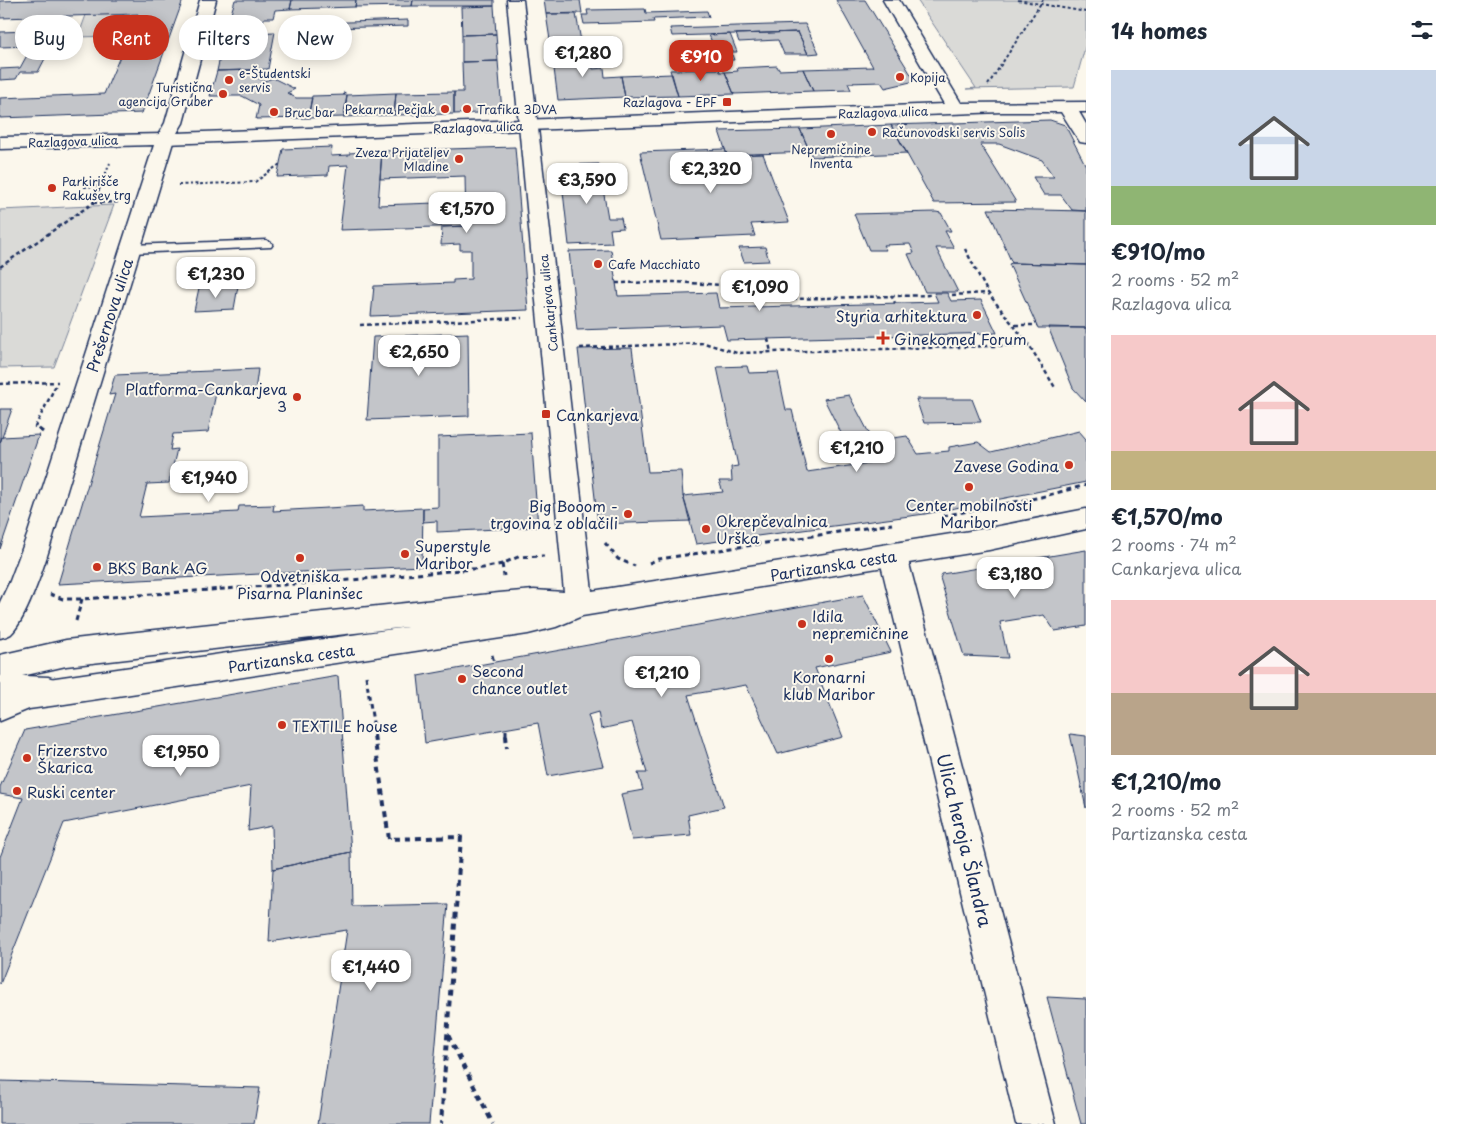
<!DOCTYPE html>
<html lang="en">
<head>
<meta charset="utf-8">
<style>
  :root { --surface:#fff; --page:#f6f6f7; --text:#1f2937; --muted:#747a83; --accent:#c8321e }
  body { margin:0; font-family:"Playpen Sans",sans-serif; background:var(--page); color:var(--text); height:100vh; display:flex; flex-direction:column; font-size:19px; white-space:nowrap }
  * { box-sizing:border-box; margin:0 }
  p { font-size:16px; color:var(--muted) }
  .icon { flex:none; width:28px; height:28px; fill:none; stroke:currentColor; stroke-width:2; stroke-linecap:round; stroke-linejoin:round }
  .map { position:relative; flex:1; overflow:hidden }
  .panel { display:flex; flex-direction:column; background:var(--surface); width:375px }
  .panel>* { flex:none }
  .hud { position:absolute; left:15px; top:15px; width:475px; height:45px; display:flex; gap:10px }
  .price { position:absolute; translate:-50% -42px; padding:0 11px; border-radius:10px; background:#fff; color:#222; font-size:16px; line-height:32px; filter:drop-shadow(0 1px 2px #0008) }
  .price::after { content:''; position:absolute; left:50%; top:30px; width:15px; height:11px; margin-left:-8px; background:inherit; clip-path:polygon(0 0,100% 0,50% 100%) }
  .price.selected { background:var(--accent); color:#fff }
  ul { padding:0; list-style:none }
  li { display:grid; align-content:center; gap:10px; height:265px; padding:0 25px }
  li span { display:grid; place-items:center; height:155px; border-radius:0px; color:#555 }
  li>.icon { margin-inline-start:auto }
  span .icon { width:90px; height:90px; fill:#fffc; stroke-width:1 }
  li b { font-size:21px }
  h2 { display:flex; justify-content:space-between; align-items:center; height:60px; padding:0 25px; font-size:21px }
  .chip { padding:0 18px; border-radius:22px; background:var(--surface); box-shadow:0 2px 12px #0003; font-size:18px; line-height:45px }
  .chip.selected { background:var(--accent); color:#fff }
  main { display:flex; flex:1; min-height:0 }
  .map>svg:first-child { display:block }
  .green { fill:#dadad7; stroke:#7a849a }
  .building { fill:#c3c5c9; stroke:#1b2f5e }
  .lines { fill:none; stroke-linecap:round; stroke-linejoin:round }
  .lane-casing { stroke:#1b2f5e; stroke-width:3 }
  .street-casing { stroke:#1b2f5e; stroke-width:3 }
  .secondary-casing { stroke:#1b2f5e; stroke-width:3 }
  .path-far3 { stroke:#1b2f5e; stroke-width:2; stroke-dasharray:3 2.5; stroke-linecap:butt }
  .path-far2 { stroke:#1b2f5e; stroke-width:2.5; stroke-dasharray:4 3; stroke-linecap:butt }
  .path-far1 { stroke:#1b2f5e; stroke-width:3; stroke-dasharray:5 4; stroke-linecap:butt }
  .path { stroke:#1b2f5e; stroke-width:4; stroke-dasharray:6 5; stroke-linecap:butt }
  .lane { fill:#fbf7ec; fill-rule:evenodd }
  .street { fill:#fbf7ec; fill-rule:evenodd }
  .secondary { fill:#fbf7ec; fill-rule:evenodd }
  .poi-dot { fill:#c8321e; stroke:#fbf7ec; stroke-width:2 }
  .labels { text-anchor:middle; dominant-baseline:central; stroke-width:4; stroke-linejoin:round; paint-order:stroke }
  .far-poi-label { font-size:12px; fill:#1b2f5e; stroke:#fbf7ec; text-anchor:start }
  .far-street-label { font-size:12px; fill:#1b2f5e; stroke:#fbf7ec }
  .street-label { font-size:15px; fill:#1b2f5e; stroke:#fbf7ec }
  .poi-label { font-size:15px; fill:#1b2f5e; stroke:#fbf7ec; text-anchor:start }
  .near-street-label { font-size:18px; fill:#1b2f5e; stroke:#fbf7ec }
</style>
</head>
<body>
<main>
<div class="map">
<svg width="1086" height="1124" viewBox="0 0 1086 1124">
  <rect width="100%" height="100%" fill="#fbf7ec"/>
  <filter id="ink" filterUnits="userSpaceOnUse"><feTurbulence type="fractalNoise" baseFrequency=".02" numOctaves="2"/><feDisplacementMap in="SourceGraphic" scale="10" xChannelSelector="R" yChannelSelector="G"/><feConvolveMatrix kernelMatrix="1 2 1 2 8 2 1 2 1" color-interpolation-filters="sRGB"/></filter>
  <g filter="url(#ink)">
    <path class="green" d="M917 0H1086V44L1074 87 966 89 976 88Z
      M124 14 115 36 78 37 86 15Z
      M114 205 54 367 0 368V210Z"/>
    <path class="building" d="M37 0H183L142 113 0 118V98L104 94 138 14 0 18V1Z
      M235 0H292L290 9 275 10 273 18H264L261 33 225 34Z
      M292 0H356L355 7 290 9Z
      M356 0H413L412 6 355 7Z
      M413 0H494V6H412Z
      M544 0H580L582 13 546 14Z
      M836 0H865L915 81 885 88 881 82 848 83 851 90 813 91 803 69 873 67Z
      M494 6 496 34 462 35 461 7Z
      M645 9 646 13 707 11 709 17 653 19 654 22 584 24 582 15H588L587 10Z
      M546 14H576L583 52 552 53Z
      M408 20V26L287 29 288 24Z
      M805 24 819 53 808 54 798 32 672 36 670 28Z
      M60 30 38 72H20L16 79 0 80V69L20 68 32 46 0 47V32Z
      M275 32 268 69 217 71 225 34Z
      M798 32 808 54H784L778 40 739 42 736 34Z
      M496 34 498 61 462 62V35Z
      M730 34 737 52H731L734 60 704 61 700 51 715 50 709 35Z
      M583 52H590L593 69 604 68 605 77 621 76 625 97 558 100 552 53Z
      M498 61 502 112 454 114V92H463L462 62Z
      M777 66 779 70 803 69 813 91 734 94 725 72 738 71 737 68Z
      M719 69 720 72H725L734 94 678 96 670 70Z
      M257 70 256 77 264 81 273 78 295 89 287 93 296 98H312L308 118 256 119 259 105 242 96H210L217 71Z
      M672 74 678 96 625 97 621 76Z
      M454 92V114L394 115 396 93Z
      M396 93 394 115 344 117 347 95Z
      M347 95 344 117 308 118 312 96Z
      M1050 120 1065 125 1086 166V211L1072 210 1061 195H1044L1033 177H1054L1042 160 999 144H980L1016 202 934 203 891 125Z
      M891 125 907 153 812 157 800 129Z
      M800 129 810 152 727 155 719 131Z
      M332 147 331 156 349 155V153L382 151 378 205 465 202 466 226 340 230 348 165 329 166 328 175 277 177 283 149Z
      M515 147 528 310 371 316 374 286 453 283V280L471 279V250H460V244L441 245 442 227 466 226 465 176 380 179 382 151Z
      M725 149 727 155 763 154 789 222 751 224 755 236 661 240 640 152Z
      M599 164 601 178H614L616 188 603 189 608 218H621L623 228 610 229 612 243 569 245 560 165Z
      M988 209 1086 211V265L1012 263Z
      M936 212 941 213 951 231H945L954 248H936L958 292H925L908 254 914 253 910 244 883 245 886 250H869L854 214Z
      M765 247 769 261 744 262 739 248Z
      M611 250 618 296 716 293 719 308 938 302 934 293H947L951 301 981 300 997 333 727 340 723 325 577 330 569 251Z
      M1012 263 1086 265V328H1038L1009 264Z
      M238 286 234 309 194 311 199 288Z
      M1048 327 1086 328V402L1073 388Z
      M468 333 469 416 367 420 373 337Z
      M632 348 648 472 681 471 683 496 691 521 598 524 578 349Z
      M747 366 749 373 778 372 786 410H792L807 472 869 463 864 454 879 452 873 441 907 436 918 454 949 451V447L978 442 991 452 1079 431 1086 439V482L925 514 696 544 683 496 723 492 719 481H732L731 467 738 466 717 367Z
      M258 369 255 391 216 393 208 432 173 434 170 450 177 449 169 483 147 484 139 517 238 512 239 506 274 505 273 511 363 506V511L423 508 422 566 58 584 115 394 109 395 115 375Z
      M849 395 870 435 844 439 824 399Z
      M916 399H972L981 422 924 423Z
      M0 409H12L0 443Z
      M531 433 538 527 437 532V521L423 522V508L438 507V437Z
      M39 435 0 549V443L2 437Z
      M1086 550V626L1055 631 1044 615 1000 622 1008 658 964 656 940 578 942 574Z
      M863 595 891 652 815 668 843 737 778 754 746 685 688 695 724 807 688 815 691 835 632 840 621 794 643 790 638 773H647L632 722 601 729 598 712 588 715 603 766 548 776 538 723 425 743 418 676Z
      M338 676 351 852 273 869 272 826 248 831 251 786 64 823 0 984V857L23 798 0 794V787L25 730Z
      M1070 734 1086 736V808Z
      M351 852 352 906 448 904 429 1124H318L347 930 269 942 273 869Z
      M1047 997 1086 999V1124H1081Z
      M0 1081 260 1088 254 1124H0Z"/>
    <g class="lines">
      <defs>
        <path id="lane" d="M266 240 273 244 271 247 130 253 123 249 130 245Z"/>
        <path id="street" d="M200 0H216L183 123 177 133 944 104 883 0H899L961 103 1086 102V112H1079L1086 124V143L1080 142 1061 112H1002L165 144 159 143 156 139 165 123Z
          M893 545 903 548 907 556 1056 1124H1016L879 556 883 548Z
          M0 675 48 677 59 681 63 691 59 701 48 705 0 701Z"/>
        <path id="secondary" d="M507 0H523L592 591 989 528 1086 509V529L989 550 582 616 556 627 528 634 58 705 29 709 0 721V693L28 682 407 627 66 666 0 681V655L66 640 100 636 499 593 534 590 564 592Z
          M165 134 171 135 174 139 54 533C47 557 28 618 11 634 8 636 3 637 0 638V602L10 581 28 533 154 145 0 149V137Z"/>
      </defs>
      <use href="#lane" class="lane-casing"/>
      <use href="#street" class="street-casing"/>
      <use href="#secondary" class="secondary-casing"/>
      <path class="path-far3" d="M1018 0 1086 12
        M988 85 1043 0
        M344 95 345 90
        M178 185 255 182 280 164
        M84 187 101 186
        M99 190 110 163"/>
      <path class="path-far2" d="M93 203 118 202
        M965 249 988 293
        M0 267 93 203 99 189
        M616 283 674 282 737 286 750 293 756 300 932 295
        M891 295 895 303
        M952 295 988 293 1029 345 1056 389
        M756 300 758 307
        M360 325 522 318
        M1015 325H1037
        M908 335 913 348
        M768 339 771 352
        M580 348 704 343 737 353 1029 345
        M0 384 58 382
        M41 431 35 427 56 385"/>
      <path class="path-far1" d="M39 429 43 432
        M943 516 1041 497 1086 485
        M605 543 618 559 635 566
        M649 563 659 559 892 524
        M502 564 504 576
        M50 594 63 599H82L352 580 483 568 502 564 518 557 544 556
        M76 621 82 599
        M492 655 494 662
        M366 676 375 736
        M506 730V736"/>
      <path class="path" d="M374 735 389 839 461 837 441 1124
        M506 735 507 748
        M448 1035 493 1124"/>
      <use href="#lane" class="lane"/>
      <use href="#street" class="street"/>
      <use href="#secondary" class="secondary"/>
    </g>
  </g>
  <g class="poi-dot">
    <circle cx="900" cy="77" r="5"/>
    <circle cx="229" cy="80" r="5"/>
    <circle cx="223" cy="94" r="5"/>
    <rect x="722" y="97" width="10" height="10" rx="2.5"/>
    <circle cx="445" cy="109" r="5"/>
    <circle cx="467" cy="109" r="5"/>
    <circle cx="274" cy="112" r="5"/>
    <circle cx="872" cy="132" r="5"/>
    <circle cx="831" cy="134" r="5"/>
    <circle cx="459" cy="159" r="5"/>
    <circle cx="52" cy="188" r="5"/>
    <circle cx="598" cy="264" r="5"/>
    <circle cx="977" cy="315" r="5"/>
    <path d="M880.5 330.5h5v5h5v5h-5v5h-5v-5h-5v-5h5z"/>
    <circle cx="297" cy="397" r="5"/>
    <rect x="541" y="409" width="10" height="10" rx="2.5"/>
    <circle cx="1069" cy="465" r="5"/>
    <circle cx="969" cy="487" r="5"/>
    <circle cx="628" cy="514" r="5"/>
    <circle cx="706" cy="529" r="5"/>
    <circle cx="405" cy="554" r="5"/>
    <circle cx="300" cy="558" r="5"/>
    <circle cx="97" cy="567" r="5"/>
    <circle cx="802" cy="624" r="5"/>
    <circle cx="829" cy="659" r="5"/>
    <circle cx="462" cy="679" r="5"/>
    <circle cx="282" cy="725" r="5"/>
    <circle cx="27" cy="758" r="5"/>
    <circle cx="17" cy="791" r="5"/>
  </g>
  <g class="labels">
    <g class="far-poi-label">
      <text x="239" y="73">e-Študentski<tspan x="239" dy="14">servis</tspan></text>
      <text x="910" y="77">Kopija</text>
      <text x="213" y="87" text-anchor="end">Turistična<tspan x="213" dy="14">agencija Gruber</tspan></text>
      <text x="717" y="102" text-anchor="end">Razlagova - EPF</text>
      <text x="435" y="109" text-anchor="end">Pekarna Pečjak</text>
      <text x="477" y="109">Trafika 3DVA</text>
      <text x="284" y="112">Bruc bar</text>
      <text x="882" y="132">Računovodski servis Solis</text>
      <text x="831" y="149" text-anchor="middle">Nepremičnine<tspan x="831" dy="14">Inventa</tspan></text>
      <text x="449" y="152" text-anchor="end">Zveza Prijateljev<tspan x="449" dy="14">Mladine</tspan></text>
      <text x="62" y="181">Parkirišče<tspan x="62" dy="14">Rakušev trg</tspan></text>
      <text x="608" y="264">Cafe Macchiato</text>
    </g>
    <g class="far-street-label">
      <text transform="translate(883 112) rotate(-2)">Razlagova ulica</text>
      <text transform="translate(478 127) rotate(-2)">Razlagova ulica</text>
      <text transform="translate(73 141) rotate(-2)">Razlagova ulica</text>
      <text transform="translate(548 303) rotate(-96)">Cankarjeva ulica</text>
    </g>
    <g class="street-label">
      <text transform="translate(109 315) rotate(-72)">Prešernova ulica</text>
      <text transform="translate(833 565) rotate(-9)">Partizanska cesta</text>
      <text transform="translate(291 658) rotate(-8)">Partizanska cesta</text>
    </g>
    <g class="poi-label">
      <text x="967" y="315" text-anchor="end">Styria arhitektura</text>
      <text x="894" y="338">Ginekomed Forum</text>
      <text x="287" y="388" text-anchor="end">Platforma-Cankarjeva<tspan x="287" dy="17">3</tspan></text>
      <text x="556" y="414">Cankarjeva</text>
      <text x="1059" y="465" text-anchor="end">Zavese Godina</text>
      <text x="969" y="504" text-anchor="middle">Center mobilnosti<tspan x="969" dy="17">Maribor</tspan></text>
      <text x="618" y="505" text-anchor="end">Big Booom -<tspan x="618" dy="17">trgovina z oblačili</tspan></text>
      <text x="716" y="520">Okrepčevalnica<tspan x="716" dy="17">Urška</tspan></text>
      <text x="415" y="545">Superstyle<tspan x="415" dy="17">Maribor</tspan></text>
      <text x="107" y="567">BKS Bank AG</text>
      <text x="300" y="575" text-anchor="middle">Odvetniška<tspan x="300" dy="17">Pisarna Planinšec</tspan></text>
      <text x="812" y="615">Idila<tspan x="812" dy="17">nepremičnine</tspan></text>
      <text x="472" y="670">Second<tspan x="472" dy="17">chance outlet</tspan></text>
      <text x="829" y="676" text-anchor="middle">Koronarni<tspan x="829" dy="17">klub Maribor</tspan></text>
      <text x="292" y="725">TEXTILE house</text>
      <text x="37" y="749">Frizerstvo<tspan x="37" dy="17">Škarica</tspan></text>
      <text x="27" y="791">Ruski center</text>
    </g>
    <g class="near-street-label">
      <text transform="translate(965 840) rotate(76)">Ulica heroja Šlandra</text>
    </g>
  </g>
</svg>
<b class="price" style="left:583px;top:78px">€1,280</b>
<b class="price selected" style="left:701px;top:82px">€910</b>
<b class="price" style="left:711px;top:194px">€2,320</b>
<b class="price" style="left:587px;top:205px">€3,590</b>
<b class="price" style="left:467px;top:234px">€1,570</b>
<b class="price" style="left:216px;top:299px">€1,230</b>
<b class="price" style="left:760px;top:312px">€1,090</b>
<b class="price" style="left:419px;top:377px">€2,650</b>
<b class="price" style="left:857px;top:473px">€1,210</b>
<b class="price" style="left:209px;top:503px">€1,940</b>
<b class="price" style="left:1015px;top:599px">€3,180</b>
<b class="price" style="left:662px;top:698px">€1,210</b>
<b class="price" style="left:181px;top:777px">€1,950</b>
<b class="price" style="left:371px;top:992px">€1,440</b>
<div class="hud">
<a class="chip">Buy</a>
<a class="chip selected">Rent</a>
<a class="chip">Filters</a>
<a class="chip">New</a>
</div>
</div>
<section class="panel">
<h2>14 homes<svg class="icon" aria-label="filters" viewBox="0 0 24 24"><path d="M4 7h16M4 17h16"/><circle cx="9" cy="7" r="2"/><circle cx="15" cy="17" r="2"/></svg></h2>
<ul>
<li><span style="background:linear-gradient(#c9d6e8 75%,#8fb573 0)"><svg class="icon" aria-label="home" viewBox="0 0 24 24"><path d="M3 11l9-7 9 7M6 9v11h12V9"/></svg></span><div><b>€910/mo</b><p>2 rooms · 52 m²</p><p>Razlagova ulica</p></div></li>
<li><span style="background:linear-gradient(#f6c9c9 75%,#c2b280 0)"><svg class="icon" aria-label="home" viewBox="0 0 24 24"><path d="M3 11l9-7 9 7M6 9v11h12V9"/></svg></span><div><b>€1,570/mo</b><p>2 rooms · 74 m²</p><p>Cankarjeva ulica</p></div></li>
<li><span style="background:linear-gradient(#f6c9c9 60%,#b9a48a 0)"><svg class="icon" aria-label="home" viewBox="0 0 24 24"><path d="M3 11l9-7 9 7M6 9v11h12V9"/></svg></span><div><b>€1,210/mo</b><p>2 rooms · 52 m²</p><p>Partizanska cesta</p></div></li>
</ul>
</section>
</main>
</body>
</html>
